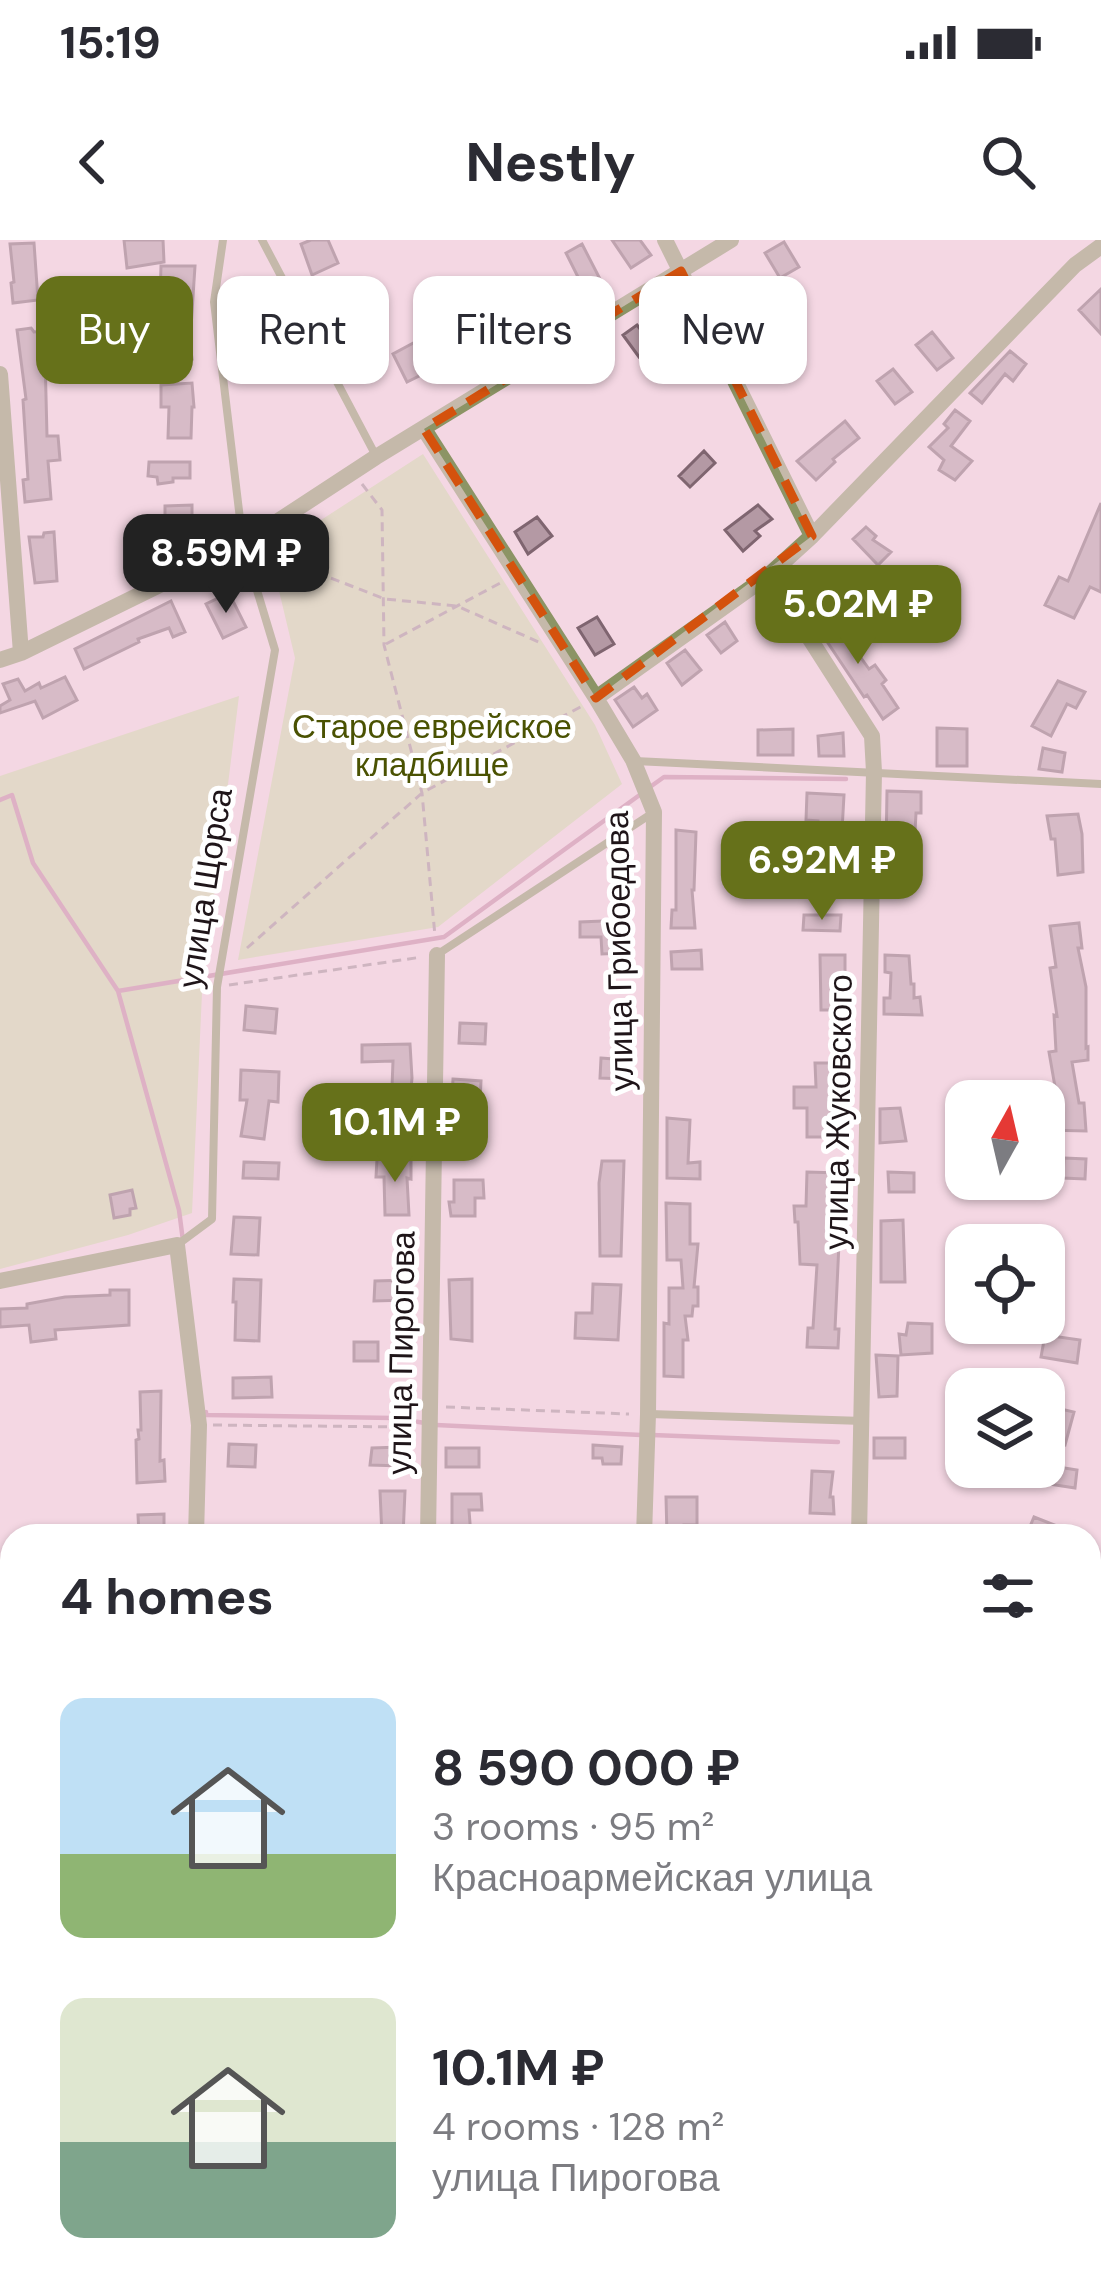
<!DOCTYPE html>
<html lang="en">
<head>
<meta charset="utf-8">
<style>
  :root { --surface:#fff; --page:#f2f2f3; --text:#2b2b33; --muted:#7c7c81; --accent:#66711a }
  body { margin:0; font-family:"DM Sans",sans-serif; background:var(--page); color:var(--text); height:100vh; display:flex; flex-direction:column; font-size:45px; white-space:nowrap }
  * { box-sizing:border-box; margin:0 }
  p { font-size:39px; color:var(--muted) }
  .icon { flex:none; width:66px; height:66px; fill:none; stroke:currentColor; stroke-width:2; stroke-linecap:round; stroke-linejoin:round }
  .map { position:relative; flex:1; overflow:hidden }
  .sheet { position:absolute; left:0px; top:1284px; width:1101px; height:771px; display:flex; flex-direction:column; background:var(--surface); border-radius:36px 36px 0 0; box-shadow:0 3px 9px #0004 }
  .sheet>* { flex:none }
  .guide { position:absolute; left:36px; top:36px; width:1029px; height:108px; display:flex; gap:24px }
  .needle { width:78px; rotate:8deg }
  .tools { position:absolute; left:945px; top:840px; display:grid; gap:24px }
  .tools a { display:grid; place-items:center; width:120px; height:120px; border-radius:24px; background:var(--surface); box-shadow:0 3px 9px #0004; font-size:60px }
  .price { position:absolute; translate:-50% -102px; padding:0 27px; border-radius:24px; background:var(--accent); color:#fff; font-size:39px; line-height:78px; filter:drop-shadow(0 3px 6px #0008) }
  .price::after { content:''; position:absolute; left:50%; top:72px; width:36px; height:27px; margin-left:-18px; background:inherit; clip-path:polygon(0 0,100% 0,50% 100%) }
  .price.on { background:#222; color:#fff }
  ul { padding:0; list-style:none }
  li { display:flex; align-items:center; gap:36px; height:300px; padding:0 60px }
  li span { display:grid; place-items:center; flex:none; width:336px; height:240px; border-radius:24px; color:#555 }
  li>.icon { margin-inline-start:auto }
  span .icon { width:144px; height:144px; fill:#fffc; stroke-width:1 }
  li b { font-size:51px }
  h2 { display:flex; justify-content:space-between; align-items:center; height:144px; padding:0 60px; font-size:51px }
  .tag { padding:0 42px; border-radius:24px; background:var(--surface); box-shadow:0 3px 9px #0004; font-size:42px; line-height:108px }
  .tag.on { background:var(--accent); color:#fff }
  .status { display:flex; justify-content:space-between; align-items:center; height:84px; padding:0 60px; background:var(--surface); direction:ltr }
  .status svg { height:33px; fill:currentColor }
  header { display:flex; justify-content:space-between; align-items:center; height:156px; padding:0 60px; background:var(--surface); font-size:54px; font-weight:700 }
  .map>svg:first-child { display:block }
  .green { fill:#cfd9a8 }
  .lines { fill:none; stroke-linecap:round; stroke-linejoin:round }
  .stream { stroke:#c483a0; stroke-width:4.5 }
  .building { fill:#b499a4; stroke:#7f6570; stroke-width:3 }
  .path { stroke:#a18c95; stroke-width:3; stroke-dasharray:9 6; stroke-linecap:butt }
  .lane { stroke:#8c9465; stroke-width:8 }
  .street { stroke:#8c9465; stroke-width:16 }
  .secondary { stroke:#656f21; stroke-width:24 }
  .marked { fill:none; stroke:#d4520d; stroke-width:9; stroke-dasharray:24 15; stroke-linejoin:round }
  .labels { text-anchor:middle; dominant-baseline:central; stroke-width:10; stroke-linejoin:round; paint-order:stroke }
  .park-label { font-size:33px; fill:#4a5202; stroke:#fff }
  .street-label { font-size:33px; fill:#1f1519; stroke:#fff }
</style>
</head>
<body>
<div class="status"><b>15:19</b><svg viewBox="0 0 49 12"><path d="M0 12V9h3v3zM5 12V6h3v6zM10 12V3h3v9zM15 12V0h3v12zM26 1h20v11H26zM47 4h2v5h-2z"/></svg></div>
<header><svg class="icon" aria-label="back" viewBox="0 0 24 24"><path d="M15 5l-7 7 7 7"/></svg>Nestly<svg class="icon" aria-label="search" viewBox="0 0 24 24"><circle cx="10" cy="10" r="6"/><path d="M15 15l6 6"/></svg></header>
<div class="map">
<svg width="1101" height="2054" viewBox="0 0 1101 2054">
  <rect width="100%" height="100%" fill="#f4d7e3"/>
  <path class="green" d="M423 214 595 485 622 544 438 687 238 720 295 418 270 313Z
    M239 456 202 753 192 973 128 995 0 1029V536Z"/>
  <g class="lines">
    <path class="stream" d="M650 547 664 537 846 539
      M0 560 12 555 33 623 118 751 444 697 641 554
      M118 751 179 970 183 1001
      M206 1172V1175L393 1178 425 1183
      M436 1185 641 1195
      M652 1195 838 1202"/>
  </g>
  <path class="building" d="M124 0H163L164 22 127 28Z
    M311 0H328L338 23 312 35 301 4Z
    M612 0H640L651 15 631 28Z
    M784 2 799 27 780 38 765 13Z
    M34 3 38 60 13 63 11 43 14 42 10 4Z
    M582 4 601 41 590 47 584 39 580 41 566 13Z
    M161 26H195L190 103 192 119 169 118 170 59H160Z
    M251 40 270 84 279 80 285 93 236 114 226 92 225 81 243 73 232 48Z
    M534 40 546 67 526 75 524 70 504 78 495 58Z
    M1101 49V94L1079 70Z
    M678 62 695 89 681 98 663 70Z
    M487 76 496 96 429 126 431 130 407 142 393 114 417 101 420 107Z
    M637 85 655 108 639 117 623 95Z
    M31 88 34 92 47 91 51 115 45 116 47 196H58L60 220 48 221 51 259 25 262 23 240 28 239 23 160 26 159 17 90Z
    M932 92 953 118 937 130 916 105Z
    M1010 111 1026 124 1013 141 1005 134 982 163 970 153Z
    M893 129 912 152 895 164 877 141Z
    M192 143 194 167H192L191 198H168L169 167H161V145Z
    M955 170 970 181 951 206 972 221 955 240 939 230 944 220 929 207 948 188 944 184Z
    M845 181 859 198 833 219 835 222 816 240 797 221Z
    M704 211 715 223 690 247 679 236Z
    M149 222H190V238H173V242L158 244 157 237 148 236Z
    M1101 263V352L1090 347 1074 378 1045 365 1059 337 1068 341Z
    M192 265V283L165 284V266Z
    M758 265 772 279 755 291 760 296 743 311 725 290Z
    M537 277 552 296 528 314 515 292Z
    M866 287 876 296 873 300 891 312 878 325 853 299Z
    M54 292 57 341 35 343 29 297H43L44 293Z
    M229 353 246 387 223 398 206 364Z
    M171 361 185 392 173 397 169 388 138 399 139 402 84 429 75 409Z
    M836 374 849 391 844 394 869 429 875 425 886 440 882 444 898 468 883 479 867 455 864 457 818 388Z
    M597 377 614 404 595 415 578 388Z
    M725 382 737 401 721 413 707 395Z
    M685 410 701 430 682 445 667 423Z
    M65 437 77 460 43 478 35 461 0 473V466L10 460 3 444 18 439 25 451 39 443 41 448Z
    M1058 441 1085 452 1076 468 1067 464 1051 496 1032 486Z
    M634 447 642 458 647 454 657 470 633 487 615 460Z
    M937 488 967 489V526H937Z
    M793 489V515H758V490Z
    M843 493 844 516H819L818 496Z
    M1043 508 1065 513 1062 532 1039 529Z
    M887 551 921 552V573H916L914 611 886 610Z
    M807 553 844 555 841 609H818V581L806 580Z
    M1078 574 1082 594 1083 632 1058 635 1055 599H1051L1047 576Z
    M676 590 696 592 694 650H692L695 688H671L672 670H676Z
    M804 675H841L840 691 803 690Z
    M627 680 624 713 602 714 601 697H580V682Z
    M1079 683 1082 708H1078L1086 747V808L1088 807V820L1072 822 1079 863H1084L1086 891 1045 890 1046 864H1058L1049 812 1056 811 1054 775 1057 776 1050 728 1056 727 1050 686Z
    M701 710 702 729H672L671 712Z
    M820 715H845V734H842V770H821Z
    M885 715 909 716 911 744H914V758L920 757 922 775 884 774V758H890L891 733 885 732Z
    M246 766 277 769 275 793 244 790Z
    M460 783 486 784 485 804 459 803Z
    M410 804 412 838 407 892 382 893 383 874H391L393 821 362 822V805Z
    M601 818 626 820V839L600 838Z
    M815 823H842V841H830L831 881 841 880V897H807V868H794V847H816Z
    M241 830 279 832 278 862 269 861 264 899 241 896 247 860H240Z
    M453 839 481 841 480 862H472L477 893H457L452 856Z
    M900 868 906 901 880 903V869Z
    M667 878 690 880 688 923 700 922V939L667 938Z
    M1064 918 1086 919 1085 939 1063 938Z
    M377 919 411 920V939L407 938 409 975H385L384 937H376Z
    M602 921H624L621 1016H600L599 943Z
    M244 922 279 923 278 939 243 938Z
    M807 932 839 933 840 982 835 1089H839L838 1108 807 1107 808 1088H813L817 1025 800 1024 798 982H795L794 966H806Z
    M888 932 914 933V952H889Z
    M454 940H483L484 958H475V976H451L449 962H454Z
    M132 950 136 968 130 969V975L114 978 110 955Z
    M666 963 690 964V1004H698L694 1047H698V1066H693L692 1076H685L688 1100H683V1137L664 1136V1083L669 1084V1048H683L681 1020H667Z
    M234 977 260 978 258 1015 231 1014Z
    M903 980 905 1042H881V981Z
    M234 1039 261 1040 259 1101 235 1100 236 1062H233Z
    M472 1039V1101L451 1099 449 1040Z
    M408 1040V1060L374 1061 375 1041Z
    M593 1044 621 1045 618 1100 575 1098 576 1073H592Z
    M110 1050H129V1085L55 1090 56 1099 31 1102 29 1085 0 1087V1069L27 1068V1064L65 1057 110 1055Z
    M908 1083 932 1084V1113L901 1115 899 1094 906 1095Z
    M1045 1095 1080 1100 1077 1123 1041 1117Z
    M354 1102H378V1121H354Z
    M876 1115 898 1116 897 1156 879 1157Z
    M271 1137 272 1157 233 1158V1138Z
    M161 1151 160 1221 164 1220 165 1241 137 1243 136 1200 139 1199 138 1190H141L140 1152Z
    M1052 1167 1074 1172 1065 1205 1044 1202V1190Z
    M874 1198H905V1218H874Z
    M229 1204 256 1205 255 1227 228 1226Z
    M593 1205 622 1207 621 1224H603L602 1218H593Z
    M401 1207 402 1226 370 1225 372 1208Z
    M446 1208H479V1227H446Z
    M1052 1226 1077 1230 1075 1248 1049 1244Z
    M812 1231 833 1232 830 1257H833L834 1274 810 1273Z
    M380 1251H405L403 1296H382Z
    M452 1254H481L482 1270H469L471 1296H452Z
    M666 1257H697V1285H684V1296H667Z
    M164 1274V1293L139 1294 138 1275Z
    M1034 1277 1080 1295V1296H1026Z
    M1089 1498 1101 1501V1515L1093 1540H1101V1556H1089Z
    M8 1735 12 1765V1916H3L0 1885V1736Z"/>
  <g class="lines">
    <path class="path" d="M362 244 382 270 384 405 422 553 435 696
      M261 311 385 359 457 366 541 403
      M386 404 504 341
      M247 708 422 553 584 465
      M229 745 422 717
      M446 1167 629 1174
      M213 1185 404 1187 411 1181"/>
    <path class="lane" d="M262 0 376 216
      M635 521 1101 544
      M438 714 651 574
      M177 1005 212 979 217 747 275 410 243 304 214 62 223 0
      M650 1174 863 1181"/>
    <path class="street" d="M665 0 812 296
      M0 134 21 413
      M424 189 596 458 633 520 654 572 648 1174 644 1296
      M769 335 872 496 874 532 859 1296
      M0 420 21 413 243 304 376 217 731 0
      M596 458 769 335 812 296 1075 25 1101 6
      M0 1041 177 1005 199 1185 196 1296
      M428 1296 437 715
      M1089 1394 1101 1360
      M0 2034 12 2032
      M817 2054V2043"/>
    <path class="secondary" d="M1094 2054 1101 2053"/>
  </g>
  <path d="M0 0H1101V2054H0ZM681 31 812 296 596 458 424 189Z" fill="#f4d7e3" fill-opacity=".55" fill-rule="evenodd"/>
  <path class="marked" d="M681 31 812 296 596 458 424 189Z"/>
  <g class="labels">
    <g class="park-label">
      <text x="432" y="486">Старое еврейское<tspan x="432" dy="38">кладбище</tspan></text>
    </g>
    <g class="street-label">
      <text transform="translate(205 648) rotate(-81)">улица Щорса</text>
      <text transform="translate(619 711) rotate(-91)">улица Грибоедова</text>
      <text transform="translate(838 872) rotate(-89)">улица Жуковского</text>
      <text transform="translate(401 1113) rotate(-89)">улица Пирогова</text>
    </g>
  </g>
</svg>
<div class="tools">
<a><svg class="needle" viewBox="-14 -14 28 28"><path d="M0-13l5 13h-10z" fill="#e53935"/><path d="M0 13l5-13h-10z" fill="#7c7c81"/></svg></a>
<a><svg class="icon" aria-label="locate" viewBox="0 0 24 24"><circle cx="12" cy="12" r="6"/><path d="M12 2v4M12 18v4M2 12h4M18 12h4"/></svg></a>
<a><svg class="icon" aria-label="layers" viewBox="0 0 24 24"><path d="M12 4l9 5-9 5-9-5zM3 14l9 5 9-5"/></svg></a>
</div>
<b class="price on" style="left:226px;top:376px">8.59M ₽</b>
<b class="price" style="left:858px;top:427px">5.02M ₽</b>
<b class="price" style="left:822px;top:683px">6.92M ₽</b>
<b class="price" style="left:395px;top:945px">10.1M ₽</b>
<div class="guide">
<a class="tag on">Buy</a>
<a class="tag">Rent</a>
<a class="tag">Filters</a>
<a class="tag">New</a>
</div>
<section class="sheet">
<h2>4 homes<svg class="icon" aria-label="filters" viewBox="0 0 24 24"><path d="M4 7h16M4 17h16"/><circle cx="9" cy="7" r="2"/><circle cx="15" cy="17" r="2"/></svg></h2>
<ul>
<li><span style="background:linear-gradient(#bfe0f5 65%,#8fb573 0)"><svg class="icon" aria-label="home" viewBox="0 0 24 24"><path d="M3 11l9-7 9 7M6 9v11h12V9"/></svg></span><div><b>8 590 000 ₽</b><p>3 rooms · 95 m²</p><p>Красноармейская улица</p></div></li>
<li><span style="background:linear-gradient(#dfe7d0 60%,#7fa58c 0)"><svg class="icon" aria-label="home" viewBox="0 0 24 24"><path d="M3 11l9-7 9 7M6 9v11h12V9"/></svg></span><div><b>10.1M ₽</b><p>4 rooms · 128 m²</p><p>улица Пирогова</p></div></li>
</ul>
</section>
</div>
</body>
</html>
